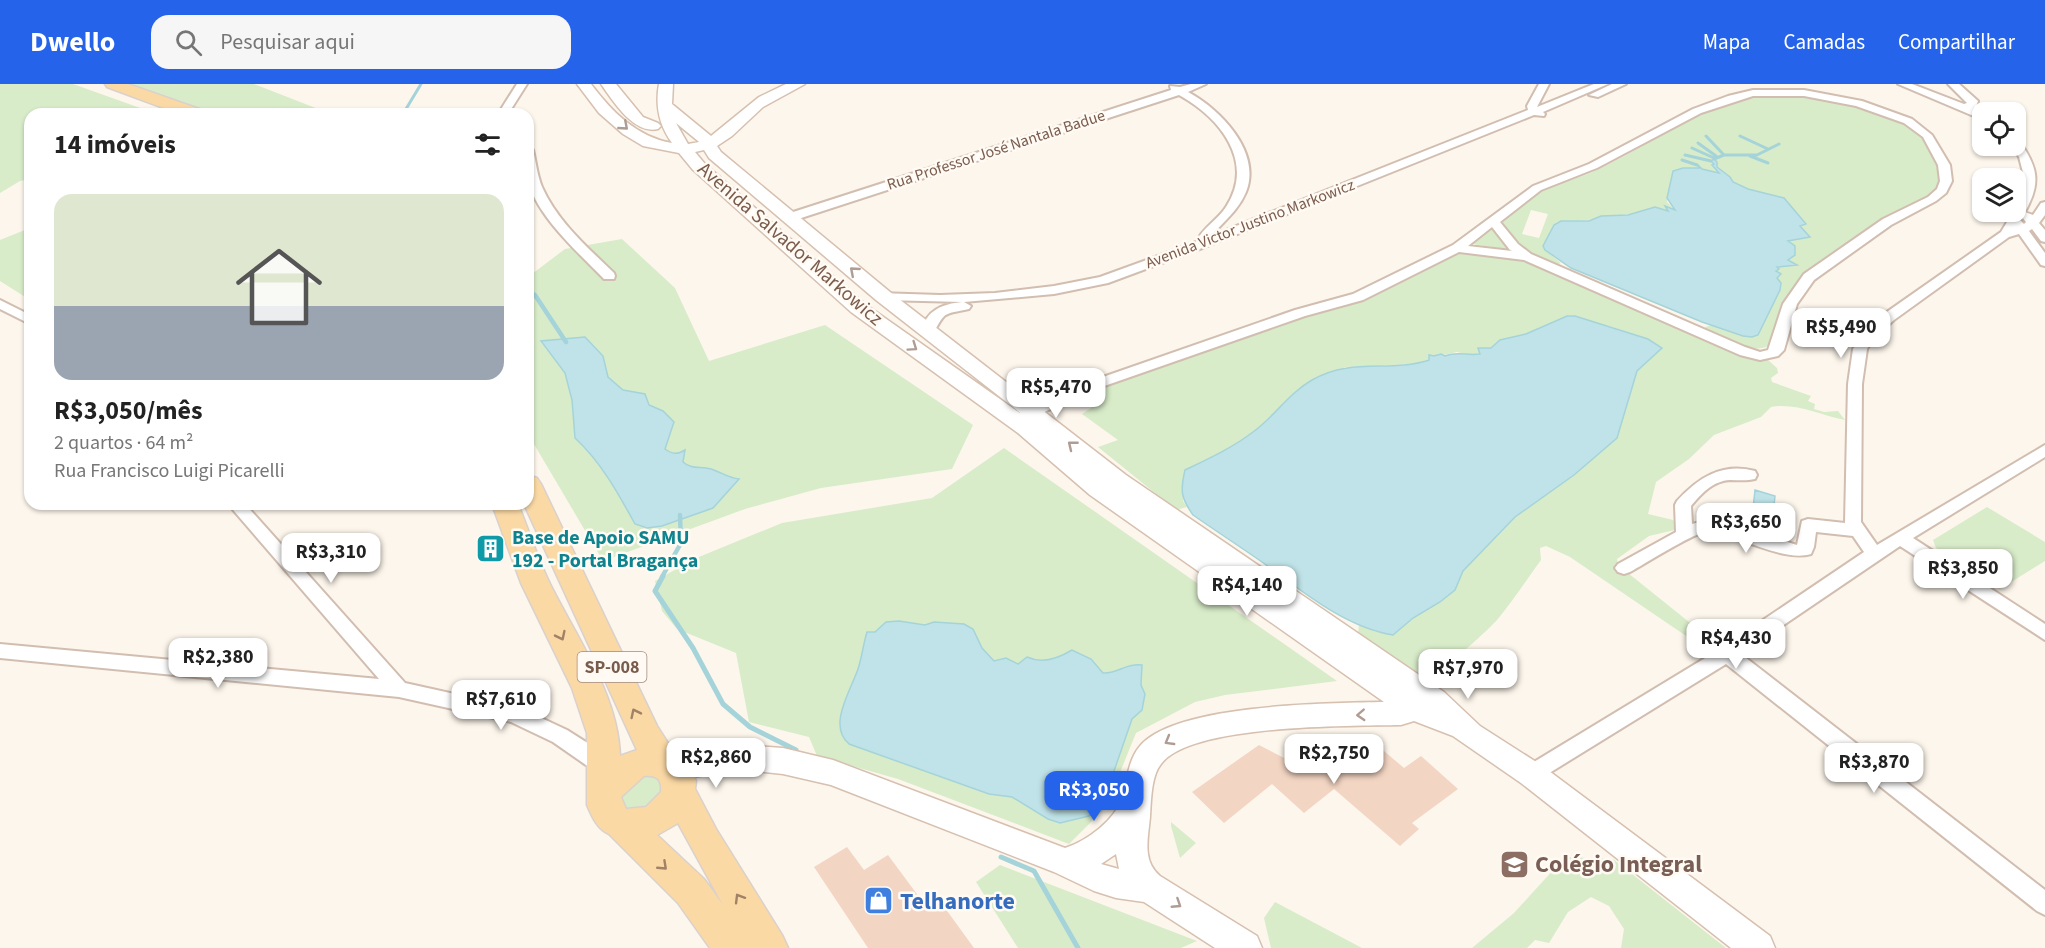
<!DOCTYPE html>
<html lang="pt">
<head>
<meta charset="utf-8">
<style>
  :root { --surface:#fff; --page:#f6f6f6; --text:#222; --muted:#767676; --line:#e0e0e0; --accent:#2563eb }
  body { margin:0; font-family:"Source Sans 3",sans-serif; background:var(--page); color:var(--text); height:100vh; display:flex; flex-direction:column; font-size:22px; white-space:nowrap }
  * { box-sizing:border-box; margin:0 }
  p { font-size:20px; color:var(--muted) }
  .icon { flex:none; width:33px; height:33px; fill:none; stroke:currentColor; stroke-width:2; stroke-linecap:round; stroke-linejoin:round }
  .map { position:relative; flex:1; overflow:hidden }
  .drawer { position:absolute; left:24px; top:24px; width:510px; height:402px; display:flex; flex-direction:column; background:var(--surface); border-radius:18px; box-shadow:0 2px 4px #0004 }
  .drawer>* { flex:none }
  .buttons { position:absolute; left:1972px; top:18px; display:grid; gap:12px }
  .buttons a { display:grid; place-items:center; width:54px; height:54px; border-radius:12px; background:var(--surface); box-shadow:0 2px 4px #0004; font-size:30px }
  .price { position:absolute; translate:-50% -51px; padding:0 14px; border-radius:12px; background:#fff; color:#222; font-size:20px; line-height:39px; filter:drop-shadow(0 2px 3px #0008) }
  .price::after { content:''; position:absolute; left:50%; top:36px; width:18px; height:14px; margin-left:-9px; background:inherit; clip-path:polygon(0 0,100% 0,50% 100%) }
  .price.current { background:var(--accent); color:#fff }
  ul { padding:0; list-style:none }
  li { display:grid; align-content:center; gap:12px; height:318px; padding:0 30px }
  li+li { border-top:2px solid var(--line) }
  li span { display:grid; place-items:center; height:186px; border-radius:18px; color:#555 }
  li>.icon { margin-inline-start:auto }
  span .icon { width:108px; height:108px; fill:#fffc; stroke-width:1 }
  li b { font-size:26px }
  h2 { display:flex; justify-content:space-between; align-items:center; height:72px; padding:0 30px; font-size:26px }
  header { display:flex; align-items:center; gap:36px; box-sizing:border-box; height:84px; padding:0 30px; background:var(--accent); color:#fff }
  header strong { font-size:28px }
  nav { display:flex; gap:33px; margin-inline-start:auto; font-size:21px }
  .search { width:420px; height:54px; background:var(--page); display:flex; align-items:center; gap:15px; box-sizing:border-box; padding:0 21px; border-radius:18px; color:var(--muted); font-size:22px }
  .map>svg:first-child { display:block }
  .green { fill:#d8ecc9; fill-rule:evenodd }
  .water { fill:#bfe3e8; stroke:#a5d3da; stroke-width:1.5 }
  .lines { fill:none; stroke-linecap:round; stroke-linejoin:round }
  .stream-far2 { stroke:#a5d3da; stroke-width:3 }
  .stream-far1 { stroke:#a5d3da; stroke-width:4.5 }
  .stream { stroke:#a5d3da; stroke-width:5 }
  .building { fill:#f3d5c3 }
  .street-casing { stroke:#d1beb0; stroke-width:4 }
  .secondary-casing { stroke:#d6c0b0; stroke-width:3 }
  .primary-casing { stroke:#dad1cd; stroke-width:3 }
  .street { fill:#fff; fill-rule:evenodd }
  .secondary { fill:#fff; fill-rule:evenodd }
  .primary { fill:#fbd9a5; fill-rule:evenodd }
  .oneway { stroke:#af9d94 }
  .oneway2 { stroke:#a18267 }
  .labels { text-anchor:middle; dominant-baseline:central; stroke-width:5; stroke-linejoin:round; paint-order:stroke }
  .far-street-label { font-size:16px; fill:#7a5c4d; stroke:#fffaf3 }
  .shield { fill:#fffaf3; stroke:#a28b7f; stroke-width:1.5 }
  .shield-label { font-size:18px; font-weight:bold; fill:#7a5c4d }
  .street-label { font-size:20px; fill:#7a5c4d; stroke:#fffaf3 }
  .culture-label { font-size:20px; font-weight:bold; fill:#0d838f; stroke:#fffaf3; text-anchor:start }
  .near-education-label { font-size:24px; font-weight:bold; fill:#785e54; stroke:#fffaf3; text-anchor:start }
  .near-shop-label { font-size:24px; font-weight:bold; fill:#366cbe; stroke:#fffaf3; text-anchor:start }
</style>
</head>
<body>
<header>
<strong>Dwello</strong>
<div class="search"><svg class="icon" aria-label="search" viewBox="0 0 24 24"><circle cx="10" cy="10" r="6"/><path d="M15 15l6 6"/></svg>Pesquisar aqui</div>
<nav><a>Mapa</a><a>Camadas</a><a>Compartilhar</a></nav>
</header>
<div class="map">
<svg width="2045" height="864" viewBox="0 0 2045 864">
  <rect width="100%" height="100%" fill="#fdf6ec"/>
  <path class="green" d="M0 0H73L157 30H30V95L20 97 0 109Z
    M126 0H254L331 30H207Z
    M1778 10 1807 11 1835 15 1906 38 1923 51 1934 72 1941 94 1937 104 1929 113 1878 137 1835 170 1813 183 1788 213 1768 262C1753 270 1715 258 1705 243L1712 241 1752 253 1777 194V183L1796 181 1787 176 1792 173 1788 157 1809 153 1799 142 1806 139 1784 114 1748 105 1733 98 1730 93 1714 80 1719 89 1702 85 1698 80 1699 84H1683L1673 87 1667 118 1675 126 1665 123 1669 127C1651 121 1640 130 1623 131 1600 134 1580 138 1557 138L1543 162 1545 166 1561 179 1557 181C1538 174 1499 158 1503 133 1514 125 1525 116 1537 109 1556 99 1578 95 1597 86 1664 55 1699 16 1778 10ZM1531 126 1548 130 1539 154 1522 150Z
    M30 144V216L0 197V156Z
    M1490 145 1495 146 1512 166 1471 160Z
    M622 155 675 204 709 277 825 241 973 341 952 385 821 404 745 425 603 477 528 350V193L565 165Z
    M1470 167 1519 173 1754 274 1767 275 1777 284 1778 289 1771 294 1772 298 1811 312 1808 317 1815 320 1814 325 1824 328 1838 327 1845 336C1821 331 1794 318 1771 323L1761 333 1714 351 1689 375 1656 398 1648 430 1673 436 1679 445 1649 452 1617 475 1618 481 1704 550 1707 558H1695L1570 473 1546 462 1540 464 1541 476C1527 495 1513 517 1497 536 1486 548 1436 595 1421 593L1358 549 1359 541 1377 548 1393 551 1413 534 1440 518 1455 506 1463 487 1515 433 1574 391 1617 354 1637 287 1662 264 1633 250 1609 242 1561 234 1526 250 1500 256 1491 264H1478L1480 270 1470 271 1457 268 1434 273 1416 280 1345 283 1286 318 1255 347 1225 366 1185 386 1183 417 1187 423 1176 426 1098 363 1118 356 1082 330 1094 322V311L1089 305 1239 252 1359 215 1456 169Z
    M1004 364 1337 597 1225 611 1195 618 1136 649 1106 723 1069 760 898 695 817 672 809 653 749 638 736 569 677 545 662 527 655 497 694 475 782 439 932 414Z
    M1987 423 2045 458V477L2000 505 1936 464 1933 456Z
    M645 689 659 693 665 704 655 724 624 728 619 705Z
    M1171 738 1196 759 1180 774 1171 742Z
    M1565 773 1613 775 1726 864H1621L1624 845 1609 822 1591 813 1568 828 1549 859 1535 856 1527 864H1472L1514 829Z
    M1000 781 1197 857 1181 864H1018L976 798Z
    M1275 818 1362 864H1271L1264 834Z"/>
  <path class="water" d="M1714 75 1717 78V83L1730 93 1733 98 1748 105 1784 114 1806 140 1800 142 1810 153 1788 157 1795 162V171L1788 176 1797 181 1777 183 1779 185 1776 187 1781 190 1777 194 1781 199 1780 206 1758 251 1752 253 1743 252 1702 238 1571 184 1545 166 1543 162 1554 141 1561 137H1589L1601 132 1628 131 1655 123 1668 127 1665 122 1675 126 1667 114 1673 87 1683 84H1699L1697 80 1702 85 1719 89 1712 81 1714 80 1711 77Z
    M1567 232H1575L1648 255 1662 264 1637 287 1617 354 1574 391 1515 433 1463 487 1455 506 1440 518 1413 534 1393 551C1344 543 1301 506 1262 478 1239 462 1216 447 1193 431 1181 414 1180 407 1185 386 1208 375 1232 364 1253 348 1274 333 1289 309 1312 296 1352 273 1390 289 1429 276V271L1434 272 1441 270 1445 272C1458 267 1467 272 1480 270L1478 264H1491L1500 256 1526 250Z
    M585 253 603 272 608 293 623 306 645 310 649 321 663 327 674 338 665 365C672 370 677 371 685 366L683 378C692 386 700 382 711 385 721 388 728 394 739 395L713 424 662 442 647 444 635 440C618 409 601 378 575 354L572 316 565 289 541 257Z
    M1755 406 1775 412 1773 431 1753 425Z
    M899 537 925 541 934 538 964 540 973 545 982 564 994 577 1006 574 1018 580 1027 573C1042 580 1059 574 1072 566L1091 575 1103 589C1118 590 1125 579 1142 581L1141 601 1145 610 1142 626 1132 635 1104 716 1098 725 1089 732 1060 739 1048 735 1012 713 989 710 849 660C827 642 851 606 858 585 862 573 863 561 867 548H875L886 538Z"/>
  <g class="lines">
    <path class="stream-far2" d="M403 30 421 0
      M1706 52 1724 71
      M1740 52 1768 65
      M1698 59 1716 72
      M1692 64 1714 74
      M1685 71 1711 77
      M1750 72 1768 79
      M1714 75 1724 71H1757L1779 60
      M1682 76 1697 81
      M528 201 536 213"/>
    <path class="stream-far1" d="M535 211 566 258
      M662 493 681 459 680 431"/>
    <path class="stream" d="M663 492 655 507 693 564 723 620 750 643 796 666
      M1001 773 1034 787 1078 864"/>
  </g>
  <path class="building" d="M497 452 504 472 484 479 477 459Z
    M1364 650 1404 684 1421 672 1458 705 1412 739 1419 745 1400 762 1334 705 1304 729 1272 700 1224 739 1192 708 1259 661 1292 678 1317 668 1334 674Z
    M847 763 864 786 888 771 925 821 937 813 974 864H868L814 783Z"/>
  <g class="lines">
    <defs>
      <path id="street" d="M517 0H527L508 30H498Z
        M1191 0H1206L1188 8C1220 25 1262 68 1246 108 1238 127 1224 137 1211 152L1528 26 1527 22 1539 0H1549L1537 23 1594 0H1608L1543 28 1545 30 1544 32 1534 31 1205 163 1108 199 1054 210 964 218 971 222 969 225C943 231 946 226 933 250L928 251 921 247C927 226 942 220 962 218L883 216 876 212 878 209 940 211 995 209 1054 202 1100 193 1196 158C1203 143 1218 136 1226 123 1256 77 1219 33 1179 11L795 136 791 137 785 133 787 130 1171 6 1170 2 1180 3Z
        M1612 0H1626L1598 13 1589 11Z
        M1898 0H1912L1964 20 1967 19 1948 0H1959L1978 17 1976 23 1973 24 1983 29V36Z
        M1753 6H1804L1862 17 1912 35 1932 51 1950 81 1952 97 1946 109 1936 117 1891 141 1814 196 1797 220 1784 266 1778 272 1760 276 1740 271 1524 176 1459 168 1363 216 1305 232 1090 307 1027 336H1017L1015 333 1017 330 1080 301 1295 226 1353 210 1453 161 1533 102 1589 80 1693 25 1728 12ZM1753 12H1804L1856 22 1904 39 1923 53 1938 81 1940 97 1937 105 1928 113 1883 135 1804 190 1783 220 1768 266 1760 268 1745 263 1531 170 1518 160 1500 138 1541 106 1597 84 1701 29ZM1492 143 1510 166 1512 167 1468 162Z
        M2016 57 2020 58C2038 84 2041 99 2025 128L2033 131 2041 119 2045 118V131L2039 139 2045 146V158L2041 157 2032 145 2029 147 2045 169V182L2041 181 2019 150 2009 153 1894 236 1874 254 1867 265 1862 300 1861 438 1877 461 2045 361V373L1913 454 2045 540V556L1900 462 1741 570 2045 806V831L2037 827 1726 580 1538 696 1531 699 1524 696 1521 690 1524 684 1720 565 1864 468 1853 452 1816 448 1814 463 1811 470C1781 479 1737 448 1703 449 1692 450 1643 481 1630 488L1624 490 1618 488 1615 484 1618 480 1676 448 1675 421 1677 417C1698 394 1722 378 1755 387L1757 391 1755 395C1747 397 1739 396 1730 396 1713 397 1702 409 1691 422L1692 440C1714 432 1773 454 1797 461L1802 437 1808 435 1845 439 1848 300 1853 265 1864 248 1884 230 2001 148 2013 128H2016L2025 96 2019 73 2012 62H2016ZM2022 133 2026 138 2024 140 2020 136Z
        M528 63 533 66C536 78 537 91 542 103 557 137 587 163 614 189L615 192 614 195H604C580 170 535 131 528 95 526 85 528 73 528 63Z
        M0 216 30 231V240L0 225Z
        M228 420H245L405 599 522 625 567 646 611 674 614 680 611 686 604 689 586 681 553 658 511 638 399 613 0 574V560L379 595Z"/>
      <path id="secondary" d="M577 0H591C612 28 637 53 672 59 659 41 655 22 659 0H673L672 20 711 52 759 13 786 0H805L763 23 732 52 717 62 721 68 890 208 1126 391 1444 608 1480 642 1541 681 1770 852 1775 864H1731L1521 699 1453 652 1414 637 1401 641C1352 642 1190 640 1161 680 1151 692 1151 718 1150 733 1148 755 1142 777 1160 792L1257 852 1262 864H1215L1144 818 1116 814 1094 807 1054 788 831 701 783 690 738 685 694 693H663L653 689 648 680 653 671 663 667H694L738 661 783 664 833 676 1065 764C1087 757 1115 736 1122 714 1127 697 1128 676 1140 662 1175 620 1330 619 1384 618L1090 411 1018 349 851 228 693 86 679 69 643 62 623 50 599 29ZM676 39 698 57 699 58 688 60ZM704 66 709 74 876 216 1027 334 865 220 705 80 695 68ZM1116 770 1119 785 1101 780Z
        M601 0H616L643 33 658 39 661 42 658 45C634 51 613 17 601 0Z"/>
      <path id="primary" d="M105 0H128L202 26 205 30H180L107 3Z
        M528 391 537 394 541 400 657 642 675 670 683 675 691 687 696 697 695 705 716 745 782 851 788 864H710L678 819 609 750C597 745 592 732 587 721V649L572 604 521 499 492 420H518C529 447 538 476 551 502 578 556 618 611 620 672L637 666 524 420H528ZM644 692C657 691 662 695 661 708L646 723 626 725 621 713ZM678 739 723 821 704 795 657 751Z"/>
    </defs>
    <use href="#street" class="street-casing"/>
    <use href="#secondary" class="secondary-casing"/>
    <use href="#primary" class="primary-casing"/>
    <use href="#street" class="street"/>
    <use href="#secondary" class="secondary"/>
    <use href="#primary" class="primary"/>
  </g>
  <defs><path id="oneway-chevron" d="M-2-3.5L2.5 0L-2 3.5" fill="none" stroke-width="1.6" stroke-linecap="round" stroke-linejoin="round" transform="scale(1.5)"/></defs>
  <g class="oneway">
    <use href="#oneway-chevron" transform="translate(624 42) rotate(41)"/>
    <use href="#oneway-chevron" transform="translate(854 187) rotate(-139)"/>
    <use href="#oneway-chevron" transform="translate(913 263) rotate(35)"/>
    <use href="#oneway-chevron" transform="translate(1072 361) rotate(-141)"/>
    <use href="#oneway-chevron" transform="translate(1361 631) rotate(177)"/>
    <use href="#oneway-chevron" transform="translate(1169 657) rotate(150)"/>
    <use href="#oneway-chevron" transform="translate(1177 820) rotate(33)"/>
  </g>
  <g class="oneway2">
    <use href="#oneway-chevron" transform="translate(561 552) rotate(64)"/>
    <use href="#oneway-chevron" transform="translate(635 629) rotate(-116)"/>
    <use href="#oneway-chevron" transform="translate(663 782) rotate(43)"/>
    <use href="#oneway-chevron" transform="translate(739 814) rotate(-121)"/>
  </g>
  <defs>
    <symbol id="building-square" viewBox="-11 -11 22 22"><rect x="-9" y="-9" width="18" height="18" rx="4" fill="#0f9aa8" stroke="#fffaf3"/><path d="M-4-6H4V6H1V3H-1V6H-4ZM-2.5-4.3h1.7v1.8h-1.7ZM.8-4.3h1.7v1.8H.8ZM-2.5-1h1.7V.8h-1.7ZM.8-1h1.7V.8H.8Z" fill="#fff"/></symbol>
    <symbol id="school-square" viewBox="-11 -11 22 22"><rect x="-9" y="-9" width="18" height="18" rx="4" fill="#8d6e63" stroke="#fffaf3"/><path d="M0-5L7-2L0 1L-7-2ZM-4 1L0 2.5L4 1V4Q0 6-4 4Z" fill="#fff"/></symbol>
    <symbol id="shop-square" viewBox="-11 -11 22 22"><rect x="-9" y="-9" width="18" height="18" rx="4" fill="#3f7fe0" stroke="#fffaf3"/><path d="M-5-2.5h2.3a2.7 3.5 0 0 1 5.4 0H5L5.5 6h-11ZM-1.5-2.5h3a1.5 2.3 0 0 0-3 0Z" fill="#fff"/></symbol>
  </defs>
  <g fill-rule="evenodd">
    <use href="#building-square" x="474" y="448" width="33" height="33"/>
    <use href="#school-square" x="1498" y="764" width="33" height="33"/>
    <use href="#shop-square" x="862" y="800" width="33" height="33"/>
  </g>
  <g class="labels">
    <g class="far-street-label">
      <text transform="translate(996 66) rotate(-18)">Rua Professor José Nantala Badue</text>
      <text transform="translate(1250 140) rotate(-21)">Avenida Victor Justino Markowicz</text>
    </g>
    <rect class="shield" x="577.5" y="568" width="69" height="30" rx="4.5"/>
    <g class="shield-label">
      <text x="612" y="583">SP-008</text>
    </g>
    <g class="street-label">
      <text transform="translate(790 160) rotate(41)">Avenida Salvador Markowicz</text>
    </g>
    <g class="culture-label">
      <text x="512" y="454">Base de Apoio SAMU<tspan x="512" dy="23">192 - Portal Bragança</tspan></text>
    </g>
    <g class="near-education-label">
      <text x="1535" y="780">Colégio Integral</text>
    </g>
    <g class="near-shop-label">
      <text x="900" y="817">Telhanorte</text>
    </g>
  </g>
</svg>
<div class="buttons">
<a><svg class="icon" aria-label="locate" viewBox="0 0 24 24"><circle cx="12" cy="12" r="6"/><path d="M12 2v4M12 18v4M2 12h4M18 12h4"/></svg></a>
<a><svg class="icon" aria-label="layers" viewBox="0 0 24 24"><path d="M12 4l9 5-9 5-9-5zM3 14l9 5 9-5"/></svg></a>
</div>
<b class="price" style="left:1841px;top:275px">R$5,490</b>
<b class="price" style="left:1056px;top:335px">R$5,470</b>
<b class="price" style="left:1746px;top:470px">R$3,650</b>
<b class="price" style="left:331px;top:500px">R$3,310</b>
<b class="price" style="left:1963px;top:516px">R$3,850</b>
<b class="price" style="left:1247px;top:533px">R$4,140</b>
<b class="price" style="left:1736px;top:586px">R$4,430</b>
<b class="price" style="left:218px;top:605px">R$2,380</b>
<b class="price" style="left:1468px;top:616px">R$7,970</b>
<b class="price" style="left:501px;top:647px">R$7,610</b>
<b class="price" style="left:1334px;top:701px">R$2,750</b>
<b class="price" style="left:716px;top:705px">R$2,860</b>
<b class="price" style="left:1874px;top:710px">R$3,870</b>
<b class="price current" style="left:1094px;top:738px">R$3,050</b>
<section class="drawer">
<h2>14 imóveis<svg class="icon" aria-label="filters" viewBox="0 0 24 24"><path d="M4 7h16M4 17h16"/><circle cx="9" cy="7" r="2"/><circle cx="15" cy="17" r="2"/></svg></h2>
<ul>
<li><span style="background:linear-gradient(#dfe7d0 60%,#9aa5b1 0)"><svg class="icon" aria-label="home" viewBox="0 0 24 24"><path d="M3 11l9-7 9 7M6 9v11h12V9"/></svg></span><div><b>R$3,050/mês</b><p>2 quartos · 64 m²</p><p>Rua Francisco Luigi Picarelli</p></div></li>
</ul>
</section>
</div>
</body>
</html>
